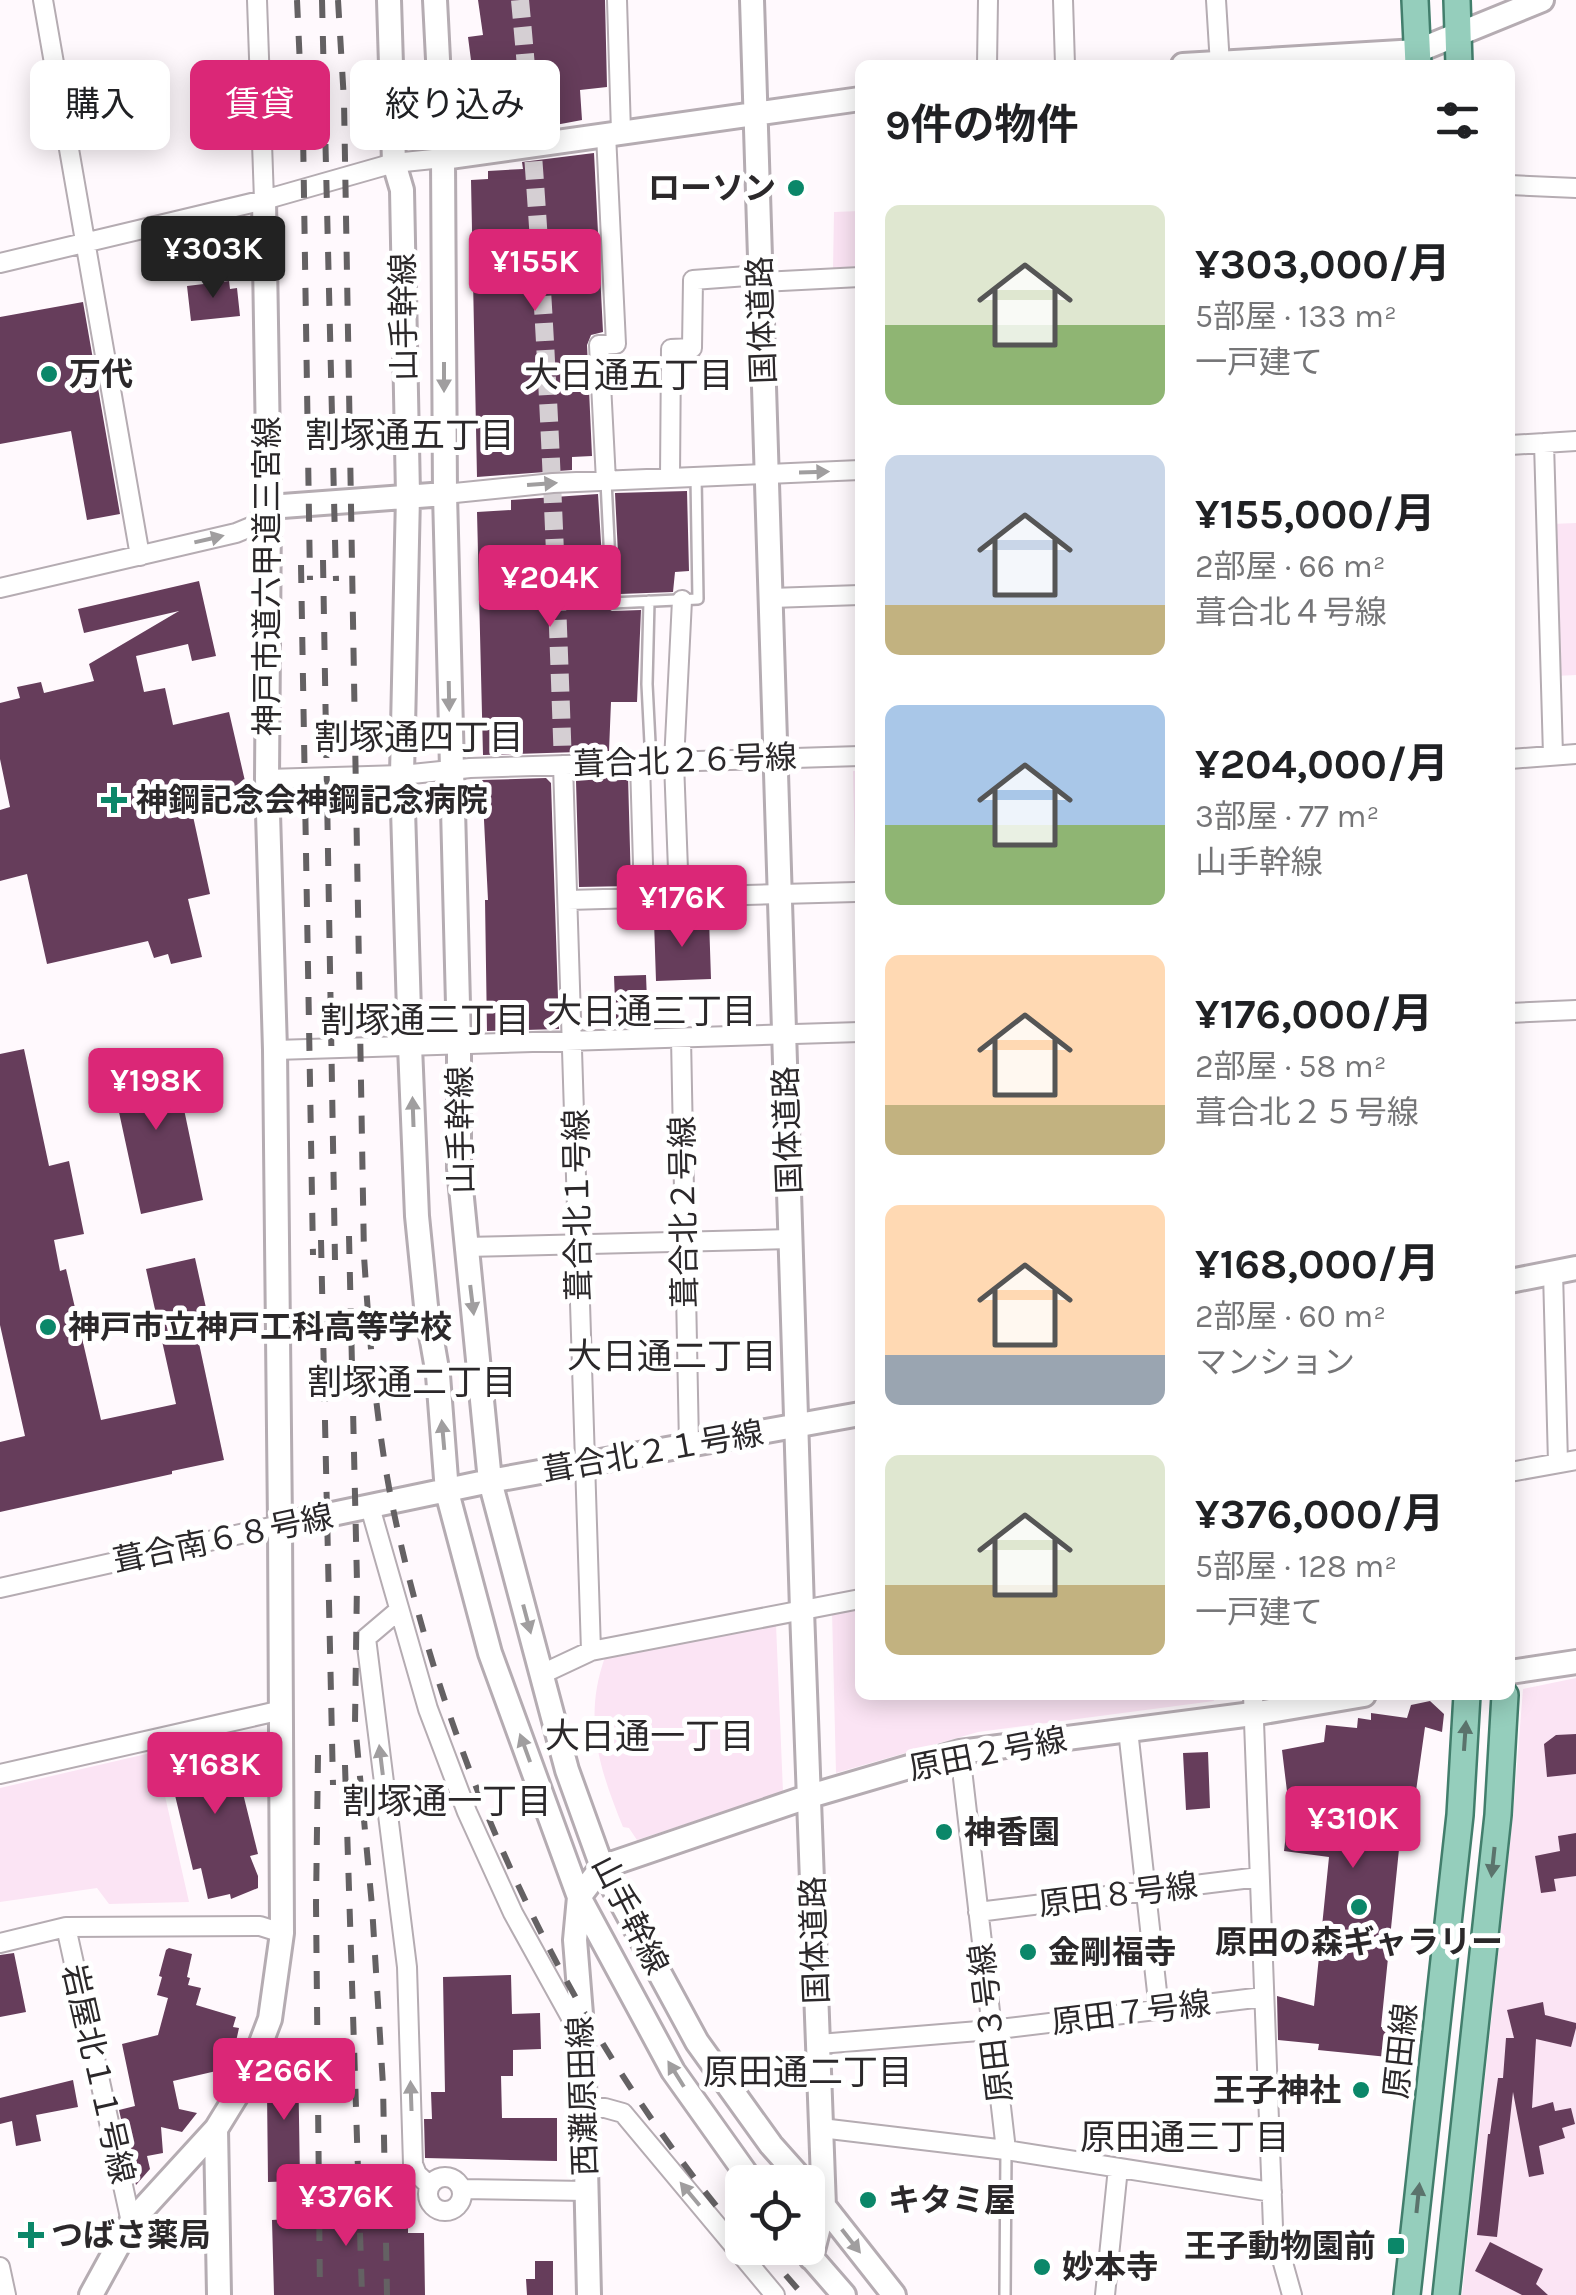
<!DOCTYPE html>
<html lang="ja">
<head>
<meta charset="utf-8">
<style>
  :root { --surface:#fff; --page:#f6f6f6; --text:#202124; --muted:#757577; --accent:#db2777 }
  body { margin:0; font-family:Karla,"Noto Sans JP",sans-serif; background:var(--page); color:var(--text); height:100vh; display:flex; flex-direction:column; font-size:38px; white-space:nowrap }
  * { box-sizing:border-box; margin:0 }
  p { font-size:32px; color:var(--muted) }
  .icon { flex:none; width:55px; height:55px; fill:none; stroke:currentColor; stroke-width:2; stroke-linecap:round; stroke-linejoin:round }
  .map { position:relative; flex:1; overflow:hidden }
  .panel { position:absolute; left:855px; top:60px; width:660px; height:1640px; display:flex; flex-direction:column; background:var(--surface); border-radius:15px; box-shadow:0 5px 25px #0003 }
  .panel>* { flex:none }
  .banner { position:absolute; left:30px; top:60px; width:675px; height:90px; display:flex; gap:20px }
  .buttons { position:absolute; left:725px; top:2165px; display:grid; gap:20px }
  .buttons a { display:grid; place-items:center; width:100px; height:100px; border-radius:15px; background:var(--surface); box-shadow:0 5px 25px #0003; font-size:50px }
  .price { position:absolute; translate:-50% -85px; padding:0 22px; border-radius:10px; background:var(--accent); color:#fff; font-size:32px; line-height:65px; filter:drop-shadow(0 2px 5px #0008) }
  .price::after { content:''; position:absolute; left:50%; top:60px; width:30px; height:22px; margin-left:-15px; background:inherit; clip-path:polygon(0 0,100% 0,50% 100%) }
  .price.selected { background:#222; color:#fff }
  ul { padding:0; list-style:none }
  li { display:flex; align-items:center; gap:30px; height:250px; padding:0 30px }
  li span { display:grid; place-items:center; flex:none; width:280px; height:200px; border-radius:15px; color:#555 }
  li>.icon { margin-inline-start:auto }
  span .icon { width:120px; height:120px; fill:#fffc; stroke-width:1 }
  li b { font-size:42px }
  h2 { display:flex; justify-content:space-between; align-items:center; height:120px; padding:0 30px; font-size:42px }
  .tag { padding:0 35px; border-radius:15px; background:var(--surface); box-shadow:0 5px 25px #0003; font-size:35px; line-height:90px }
  .tag.selected { background:var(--accent); color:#fff }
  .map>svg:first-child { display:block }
  .green { fill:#fbe4f4 }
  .building { fill:#663d5b }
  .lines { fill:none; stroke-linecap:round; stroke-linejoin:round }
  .street-tunnel { stroke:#d5cfd3; stroke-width:18; stroke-dasharray:18 9; stroke-linecap:butt }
  .lane-casing { stroke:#b5acb2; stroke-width:14 }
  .street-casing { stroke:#b5acb2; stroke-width:22 }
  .secondary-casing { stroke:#b5acb2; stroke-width:28 }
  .primary-casing { stroke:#427e6c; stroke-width:30 }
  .lane { stroke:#fff; stroke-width:9 }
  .street { stroke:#fff; stroke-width:18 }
  .secondary { stroke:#fff; stroke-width:22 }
  .primary { stroke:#95cebc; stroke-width:25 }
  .rail { stroke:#646163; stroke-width:6; stroke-dasharray:18 18; stroke-linecap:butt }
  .oneway { fill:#a09e9f }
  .oneway2 { fill:#5b736c }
  .poi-dot { fill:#0b8769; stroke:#fff; stroke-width:4 }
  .labels { text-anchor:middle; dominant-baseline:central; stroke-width:10; stroke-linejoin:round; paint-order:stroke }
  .poi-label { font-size:32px; font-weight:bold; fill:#2b282a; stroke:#fff; text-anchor:start }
  .street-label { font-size:32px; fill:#2b282a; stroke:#fff }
  .neighbourhood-label { font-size:35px; fill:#2b282a; stroke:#fff }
</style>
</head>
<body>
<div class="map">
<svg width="1576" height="2295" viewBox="0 0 1576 2295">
  <rect width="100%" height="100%" fill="#fff9fd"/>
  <path class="green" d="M860 211V266L833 268 834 212Z
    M1576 523V675L1555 676 1551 524Z
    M853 771H860L859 1029Z
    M860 1606V1695H1212L1214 1701 978 1732 836 1773 832 1611Z
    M776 1624 783 1792 637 1840 629 1828 623 1827C599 1768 583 1719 605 1657Z
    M1576 1678V2295H1462L1513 1815 1523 1689Z
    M155 1752 189 1902 109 1904 97 1888 0 1902V1788Z"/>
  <path class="building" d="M478 0H605L607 87 580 90 582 120 518 132H490L489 111 471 112 469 68H472L468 37 483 35Z
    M594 153 603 332 591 335 587 345 592 456 572 457V470L477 477 471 180 488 179V171L523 169 522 162Z
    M229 281 230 289 237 288 240 316 191 321 187 286Z
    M83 302 120 514 87 520 71 431 0 444V317Z
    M687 491 689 571 675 572 673 592 620 594 615 493Z
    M598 494 605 607 612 611 641 610 637 702H611L609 751 483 755 477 512 511 510V500Z
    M199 581 216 656 192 661 188 644 136 656 144 692 165 688 173 725 229 712 248 794 191 807 210 894 188 899 202 957 171 964 168 954 154 958 148 941 47 964 27 874 0 881V810L10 807 0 759V703L20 698 17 687 41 682 44 693 94 681 89 664 179 611 84 633 78 609Z
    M628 776 631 886 579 887 576 781 579 777Z
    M546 778 551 783 559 1029 487 1031 485 900H488L482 780Z
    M709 919 711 979 656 981 654 921Z
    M646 975 648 1026 616 1027 614 976Z
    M24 1049 49 1166 69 1161 84 1234 54 1240 60 1271 66 1269 101 1420 176 1404 146 1269 195 1258 208 1317 194 1320 224 1460 172 1471V1474L0 1512V1442L25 1436 0 1325V1054Z
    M172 1052 203 1200 141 1214 109 1066Z
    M1430 1701 1444 1714 1442 1732 1425 1727 1416 1791 1405 1790 1381 2027 1401 2029 1398 2058 1318 2050 1319 2044 1278 2040 1277 1996 1314 2006 1329 1857 1284 1851 1289 1808 1282 1750 1324 1742 1326 1725 1357 1728 1358 1718 1371 1720V1713L1407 1718 1411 1705Z
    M1576 1734V1774L1547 1777 1544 1744 1556 1735Z
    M223 1737 225 1743 230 1741 258 1854 250 1856 258 1876V1888L231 1899 230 1894 208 1899 201 1868 193 1870 166 1758 174 1755 172 1749Z
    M1208 1752 1210 1808 1186 1810 1183 1753Z
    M1576 1833V1876L1554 1879 1556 1891 1541 1893 1535 1856 1560 1851 1558 1836Z
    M169 1948 192 1954 187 1977 190 1978 188 1985 201 1988 196 2005 236 2017 233 2027 239 2028 235 2046 221 2042 225 2069 173 2081 179 2109 197 2113 182 2132 161 2127 163 2153 147 2156 150 2169 136 2185 119 2110 135 2106 122 2044 158 2035 168 1998 157 1995 162 1977 159 1976 166 1950Z
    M14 1953 26 2012 0 2017V1955Z
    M511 1975 512 2014 540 2013 541 2049 513 2050V2076H501L502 2118H557V2161L425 2158 424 2119H432L431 2092H445L443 1977Z
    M1543 2002 1545 2015 1576 2023V2028L1571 2047 1536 2039 1532 2108 1553 2102 1555 2111 1571 2108 1575 2124 1562 2128 1565 2138 1539 2146 1544 2174 1529 2177 1513 2092 1497 2237 1477 2235 1488 2134H1490L1498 2078H1503L1506 2038H1514L1507 2010Z
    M298 2056 300 2181 268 2182 267 2092 282 2057Z
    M73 2080 78 2107 36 2115 41 2141 16 2146 12 2121 0 2124V2098Z
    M286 2185H304V2204L408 2202V2233H424L425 2295H274L272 2220 287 2219Z
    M1490 2242 1543 2269 1536 2284 1548 2295H1522L1475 2271Z
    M535 2261H553V2295H527L526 2279H535Z"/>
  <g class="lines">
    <path class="street-tunnel" d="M520 0C544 254 554 510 563 765"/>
    <defs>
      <path id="lane" d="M606 481 612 603 698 599 696 476
        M649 601 647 684 651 763
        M1005 2295 1006 2150"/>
      <path id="street" d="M43 0 140 556
        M257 0 264 200
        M617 0 621 132
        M1063 0 1065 65
        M1216 0 1220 65
        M987 65 988 0
        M1510 185 1576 188
        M0 263 264 200 394 163 443 158
        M761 282 860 277
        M1544 443 1553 755
        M1510 445 1576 441
        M670 477 671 349 692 348 693 280 761 275
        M606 481 599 345 616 344 606 134
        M445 494 553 483 860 470
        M0 588 236 533 253 526 269 507
        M771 598 860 595
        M1510 759 1576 754
        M640 763 644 898
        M563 765 591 1651
        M267 779 402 775 470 768 860 756
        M679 897 674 762 682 600
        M568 900 856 892
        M1510 1013 1576 1010
        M681 1038 689 1445
        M275 1050 860 1032
        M465 1247 791 1239
        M1553 1272 1558 1463
        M1510 1472 1576 1460
        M370 1507 428 1709 467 1812 513 1913 580 2034
        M0 1588 280 1525
        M399 1610 366 1638 407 1967 413 2164 417 2174 430 2186
        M542 1674 591 1651 860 1599
        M1253 1695 1273 2227 1292 2295
        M1128 1730 1159 2010
        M960 1752 1006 2150
        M0 1774 282 1710
        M978 1912 1259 1877
        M66 1927 131 2222
        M0 1943 66 1927 260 1926 282 1933
        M819 2044 991 2030 1263 1997
        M585 2108H605L623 2113 775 2295
        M821 2128 1006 2150 1272 2192
        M428 2194a17 17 0 1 1 34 0a17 17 0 1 1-34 0Z
        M462 2189 587 2191
        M0 2267 6 2295
        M1105 2295 1118 2168"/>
      <path id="secondary" d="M389 0 394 163 402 190 408 495 402 775 410 1046 417 1216 426 1306 438 1375 447 1492 490 1653 579 1897 673 2071 752 2182
        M435 0 443 158 445 494 459 1044V1168L490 1481 567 1770 602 1867 697 2042 771 2145 804 2182
        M752 0 802 1610 824 2207 811 2258
        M1183 65 1417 51 1542 0
        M443 158 860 99
        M269 507 445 494
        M1510 1281 1576 1268
        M280 1525 490 1481 860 1414
        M1510 1672 1576 1662
        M216 2129 219 2295
        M820 2201 894 2295
        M804 2249 844 2295
        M91 2295 131 2222 216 2129 248 2077 270 2019 282 1933 280 1525 275 1050 267 779 269 507 264 200
        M589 2295 583 2039 575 1940 579 1897 602 1867 810 1796 960 1752 1252 1714 1364 1695"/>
      <path id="primary" d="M1415 0 1418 65
        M1457 0 1459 65
        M1407 2295 1460 1815 1467 1695
        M1446 2295 1498 1815 1505 1695"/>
    </defs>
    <use href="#lane" class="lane-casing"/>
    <use href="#street" class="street-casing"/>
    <use href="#secondary" class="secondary-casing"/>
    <use href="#primary" class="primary-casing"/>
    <use href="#lane" class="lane"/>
    <use href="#street" class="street"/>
    <use href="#secondary" class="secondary"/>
    <use href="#primary" class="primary"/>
    <path class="rail" d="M297 0 303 132 310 580
      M322 0 336 581
      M338 0 344 101 364 1256C370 1346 377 1438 397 1527 454 1785 571 2036 742 2237
      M323 560 335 1260
      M301 565 313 1255
      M349 1236 357 1582 355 1723 372 1906 383 2085 387 2295
      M321 1240 333 1785
      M318 1755 316 1904 320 2295
      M345 1765 362 2295
      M762 2248 803 2295"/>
  </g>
  <defs><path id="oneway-solid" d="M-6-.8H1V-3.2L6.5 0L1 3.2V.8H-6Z" transform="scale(2.5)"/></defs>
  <g class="oneway">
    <use href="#oneway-solid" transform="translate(444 377) rotate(90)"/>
    <use href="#oneway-solid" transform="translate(814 472) rotate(-2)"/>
    <use href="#oneway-solid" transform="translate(542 484) rotate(-4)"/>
    <use href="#oneway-solid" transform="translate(209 539) rotate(-13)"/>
    <use href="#oneway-solid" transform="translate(449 696) rotate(89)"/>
    <use href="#oneway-solid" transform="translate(413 1112) rotate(-92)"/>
    <use href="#oneway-solid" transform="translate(472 1300) rotate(83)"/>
    <use href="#oneway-solid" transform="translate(443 1435) rotate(-95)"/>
    <use href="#oneway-solid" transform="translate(527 1619) rotate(75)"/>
    <use href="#oneway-solid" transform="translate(525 1748) rotate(-110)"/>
    <use href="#oneway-solid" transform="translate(381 1760) rotate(-97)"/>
    <use href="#oneway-solid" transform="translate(676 2074) rotate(-122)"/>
    <use href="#oneway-solid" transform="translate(411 2096) rotate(-92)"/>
    <use href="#oneway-solid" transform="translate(690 2194) rotate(-130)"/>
    <use href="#oneway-solid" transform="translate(851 2241) rotate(52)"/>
  </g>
  <g class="oneway2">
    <use href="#oneway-solid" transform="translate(1465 1736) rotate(-86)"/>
    <use href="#oneway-solid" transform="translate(1493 1862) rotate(96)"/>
    <use href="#oneway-solid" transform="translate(1418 2198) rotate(-84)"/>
  </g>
  <g class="poi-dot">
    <circle cx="796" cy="188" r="10"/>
    <circle cx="49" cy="374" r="10"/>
    <path d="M109 785h10v10h10v10h-10v10h-10v-10h-10v-10h10z"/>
    <circle cx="48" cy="1327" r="10"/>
    <circle cx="944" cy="1832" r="10"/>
    <circle cx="1359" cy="1907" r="10"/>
    <circle cx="1028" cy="1952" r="10"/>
    <circle cx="1361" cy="2090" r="10"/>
    <circle cx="868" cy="2200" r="10"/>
    <path d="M26 2220h10v10h10v10h-10v10h-10v-10h-10v-10h10z"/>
    <rect x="1386" y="2236" width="20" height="20" rx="5"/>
    <circle cx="1042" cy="2267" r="10"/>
  </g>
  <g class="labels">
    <g class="poi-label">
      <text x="776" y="188" text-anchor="end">ローソン</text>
      <text x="69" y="374">万代</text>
      <text x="136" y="800">神鋼記念会神鋼記念病院</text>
      <text x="68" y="1327">神戸市立神戸工科高等学校</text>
      <text x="964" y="1832">神香園</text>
      <text x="1359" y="1942" text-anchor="middle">原田の森ギャラリー</text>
      <text x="1048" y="1952">金剛福寺</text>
      <text x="1341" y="2090" text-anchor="end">王子神社</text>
      <text x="888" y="2200">キタミ屋</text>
      <text x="51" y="2235">つばさ薬局</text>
      <text x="1376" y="2246" text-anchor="end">王子動物園前</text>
      <text x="1062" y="2267">妙本寺</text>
    </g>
    <g class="street-label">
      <text transform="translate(404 317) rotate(-91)">山手幹線</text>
      <text transform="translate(762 320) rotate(-92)">国体道路</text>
      <text transform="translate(267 576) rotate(-90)">神戸市道六甲道三宮線</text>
      <text transform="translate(685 761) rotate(-2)">葺合北２６号線</text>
      <text transform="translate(461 1130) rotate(-91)">山手幹線</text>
      <text transform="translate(788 1130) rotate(-92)">国体道路</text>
      <text transform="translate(578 1205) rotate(-91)">葺合北１号線</text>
      <text transform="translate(684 1212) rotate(-91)">葺合北２号線</text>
      <text transform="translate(653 1452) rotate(-10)">葺合北２１号線</text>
      <text transform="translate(223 1539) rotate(-12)">葺合南６８号線</text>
      <text transform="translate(988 1754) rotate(-11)">原田２号線</text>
      <text transform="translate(1118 1895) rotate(-7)">原田８号線</text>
      <text transform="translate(630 1915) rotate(63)">山手幹線</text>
      <text transform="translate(815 1940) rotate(-92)">国体道路</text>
      <text transform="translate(1131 2013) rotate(-7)">原田７号線</text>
      <text transform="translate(991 2023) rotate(-97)">原田３号線</text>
      <text transform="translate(1401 2051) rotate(-84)">原田線</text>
      <text transform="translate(98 2074) rotate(77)">岩屋北１１号線</text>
      <text transform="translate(583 2096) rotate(-92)">西灘原田線</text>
    </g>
    <g class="neighbourhood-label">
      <text x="629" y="375">大日通五丁目</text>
      <text x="410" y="435">割塚通五丁目</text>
      <text x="419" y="737">割塚通四丁目</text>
      <text x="652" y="1011">大日通三丁目</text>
      <text x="425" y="1020">割塚通三丁目</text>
      <text x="672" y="1356">大日通二丁目</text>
      <text x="412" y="1382">割塚通二丁目</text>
      <text x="650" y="1736">大日通一丁目</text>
      <text x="447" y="1801">割塚通一丁目</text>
      <text x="808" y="2072">原田通二丁目</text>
      <text x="1185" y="2137">原田通三丁目</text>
    </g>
  </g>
</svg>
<div class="buttons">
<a><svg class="icon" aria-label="locate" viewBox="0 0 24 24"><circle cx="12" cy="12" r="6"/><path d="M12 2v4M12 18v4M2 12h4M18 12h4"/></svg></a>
</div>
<b class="price selected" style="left:213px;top:301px">¥303K</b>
<b class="price" style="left:535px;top:314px">¥155K</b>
<b class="price" style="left:550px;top:630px">¥204K</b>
<b class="price" style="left:682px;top:950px">¥176K</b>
<b class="price" style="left:156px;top:1133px">¥198K</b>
<b class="price" style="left:215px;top:1817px">¥168K</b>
<b class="price" style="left:1353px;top:1871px">¥310K</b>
<b class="price" style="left:284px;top:2123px">¥266K</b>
<b class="price" style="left:346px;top:2249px">¥376K</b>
<div class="banner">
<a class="tag">購入</a>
<a class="tag selected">賃貸</a>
<a class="tag">絞り込み</a>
</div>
<section class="panel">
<h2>9件の物件<svg class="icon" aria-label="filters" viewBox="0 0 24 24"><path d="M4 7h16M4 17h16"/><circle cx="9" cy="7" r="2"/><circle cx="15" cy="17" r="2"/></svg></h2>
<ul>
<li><span style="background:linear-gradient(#dfe7d0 60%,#8fb573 0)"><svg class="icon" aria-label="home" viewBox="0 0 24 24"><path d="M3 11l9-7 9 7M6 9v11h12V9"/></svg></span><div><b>¥303,000/月</b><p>5部屋 · 133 m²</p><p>一戸建て</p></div></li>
<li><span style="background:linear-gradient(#c9d6e8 75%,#c2b280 0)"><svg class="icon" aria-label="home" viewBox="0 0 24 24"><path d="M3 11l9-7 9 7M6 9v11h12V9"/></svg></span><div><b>¥155,000/月</b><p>2部屋 · 66 m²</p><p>葺合北４号線</p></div></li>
<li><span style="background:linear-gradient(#a9c7e8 60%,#8fb573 0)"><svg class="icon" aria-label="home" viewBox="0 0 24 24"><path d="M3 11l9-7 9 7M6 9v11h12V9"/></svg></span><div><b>¥204,000/月</b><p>3部屋 · 77 m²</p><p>山手幹線</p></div></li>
<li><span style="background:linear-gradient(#ffd9b3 75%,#c2b280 0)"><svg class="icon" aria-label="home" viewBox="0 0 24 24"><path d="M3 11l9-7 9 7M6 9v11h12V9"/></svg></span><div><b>¥176,000/月</b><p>2部屋 · 58 m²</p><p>葺合北２５号線</p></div></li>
<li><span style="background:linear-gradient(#ffd9b3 75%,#9aa5b1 0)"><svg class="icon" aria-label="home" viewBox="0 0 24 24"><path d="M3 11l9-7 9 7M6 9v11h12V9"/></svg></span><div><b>¥168,000/月</b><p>2部屋 · 60 m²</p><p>マンション</p></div></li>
<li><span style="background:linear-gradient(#dfe7d0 65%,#c2b280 0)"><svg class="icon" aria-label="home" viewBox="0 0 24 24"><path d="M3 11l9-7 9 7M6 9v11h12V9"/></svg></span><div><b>¥376,000/月</b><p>5部屋 · 128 m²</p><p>一戸建て</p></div></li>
</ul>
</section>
</div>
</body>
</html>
